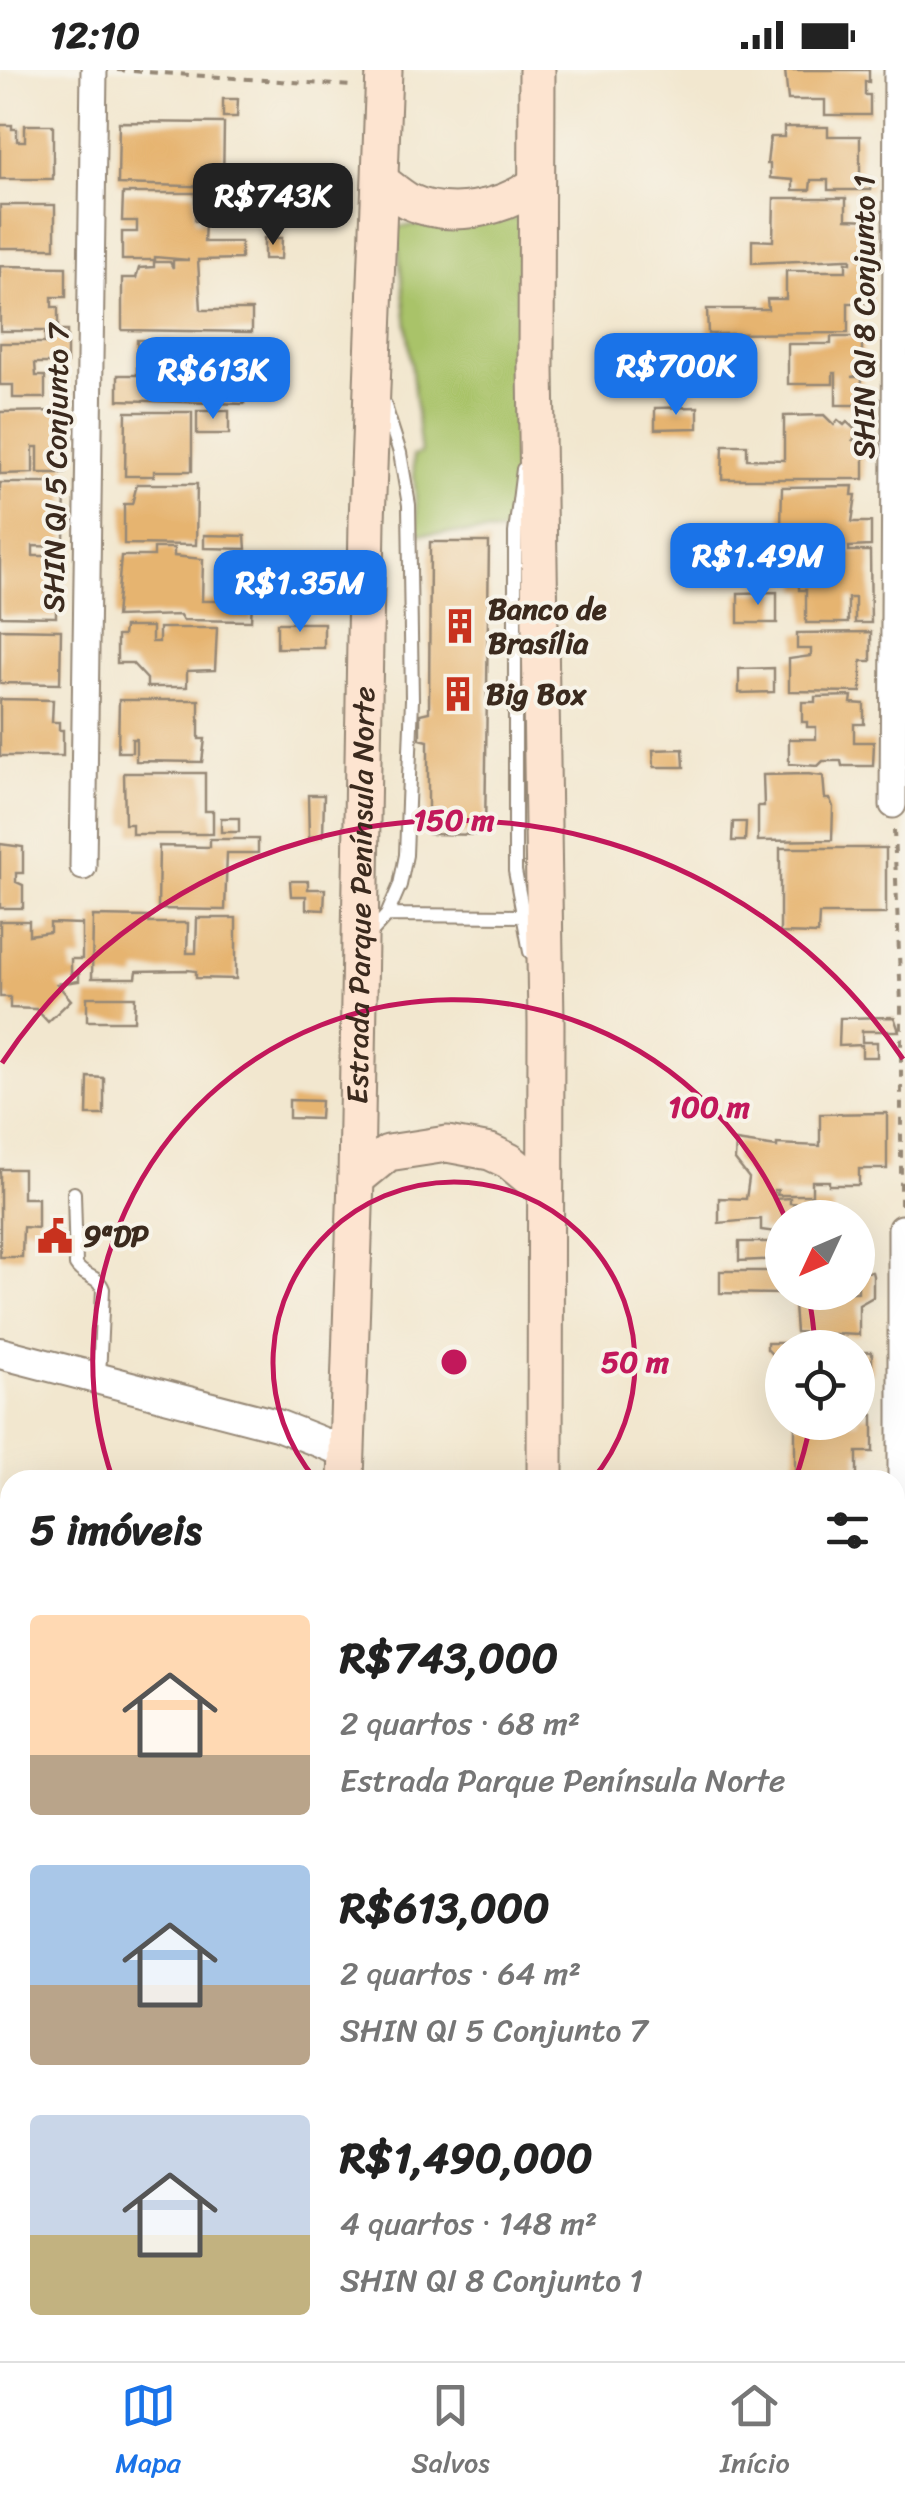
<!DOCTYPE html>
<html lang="pt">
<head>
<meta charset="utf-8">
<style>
  :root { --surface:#fff; --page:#f2f2f2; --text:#222; --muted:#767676; --line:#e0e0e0; --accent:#1a73e8 }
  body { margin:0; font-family:Sriracha,sans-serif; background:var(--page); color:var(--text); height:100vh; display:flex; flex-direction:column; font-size:38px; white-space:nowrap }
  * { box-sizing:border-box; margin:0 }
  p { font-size:32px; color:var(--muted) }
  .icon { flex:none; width:55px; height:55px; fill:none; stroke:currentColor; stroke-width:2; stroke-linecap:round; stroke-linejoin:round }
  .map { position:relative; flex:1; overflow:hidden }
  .details { position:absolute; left:0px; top:1400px; width:905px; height:892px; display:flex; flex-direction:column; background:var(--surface); border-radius:30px 30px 0 0; box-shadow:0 10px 40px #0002 }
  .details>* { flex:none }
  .needle { width:65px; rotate:226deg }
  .buttons { position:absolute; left:765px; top:1130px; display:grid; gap:20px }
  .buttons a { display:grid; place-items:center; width:110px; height:110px; border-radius:50%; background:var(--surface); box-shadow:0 10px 40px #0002; font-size:50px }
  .price { position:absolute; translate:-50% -85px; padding:0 22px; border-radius:20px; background:var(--accent); color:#fff; font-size:32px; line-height:65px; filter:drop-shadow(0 2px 5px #0008) }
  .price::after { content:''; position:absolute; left:50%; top:60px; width:30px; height:22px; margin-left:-15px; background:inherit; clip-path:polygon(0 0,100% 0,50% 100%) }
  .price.on { background:#222; color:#fff }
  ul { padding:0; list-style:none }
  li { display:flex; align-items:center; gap:30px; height:250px; padding:0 30px }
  li span { display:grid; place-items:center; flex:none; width:280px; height:200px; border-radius:10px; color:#555 }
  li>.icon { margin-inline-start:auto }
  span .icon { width:120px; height:120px; fill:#fffc; stroke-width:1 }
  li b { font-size:42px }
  h2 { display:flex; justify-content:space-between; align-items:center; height:120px; padding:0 30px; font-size:42px }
  .status { display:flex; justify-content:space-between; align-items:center; height:70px; padding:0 50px; background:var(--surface); direction:ltr }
  .status svg { height:28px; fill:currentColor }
  .tab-bar { display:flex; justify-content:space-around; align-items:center; height:140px; border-top:2px solid var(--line); background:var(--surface); font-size:28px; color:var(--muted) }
  .tab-bar a { display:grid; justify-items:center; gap:5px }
  .tab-bar .on { color:var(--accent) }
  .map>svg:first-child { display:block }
  .green { fill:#a9c369; stroke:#727644; stroke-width:2.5 }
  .building { fill:#e6b46f }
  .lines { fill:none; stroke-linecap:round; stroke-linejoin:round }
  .service-casing { stroke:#968876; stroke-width:16 }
  .minor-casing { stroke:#968876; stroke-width:29 }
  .tertiary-casing { stroke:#968876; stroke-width:34 }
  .secondary-casing { stroke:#968876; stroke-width:39 }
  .path { stroke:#968876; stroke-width:4; stroke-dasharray:8 8; stroke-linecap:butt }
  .service { stroke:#fff; stroke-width:12 }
  .minor { stroke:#fff; stroke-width:25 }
  .tertiary { stroke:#fff; stroke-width:30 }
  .secondary { stroke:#fde4d0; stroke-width:35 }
  .ring { fill:none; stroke:#c2185b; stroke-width:5 }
  .labels { text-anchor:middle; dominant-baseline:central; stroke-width:8; stroke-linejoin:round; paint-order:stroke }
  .street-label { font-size:30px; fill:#3b2a1e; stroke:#f7f3e8 }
  .poi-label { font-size:30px; font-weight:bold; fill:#3b2a1e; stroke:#f7f3e8; text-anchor:start }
  .centre { fill:#c2185b; stroke:#f7f3e8; stroke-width:5 }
  .ring-label { font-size:30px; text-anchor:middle; font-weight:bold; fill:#c2185b; stroke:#f7f3e8; stroke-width:8; stroke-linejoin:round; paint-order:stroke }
</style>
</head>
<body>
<div class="status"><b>12:10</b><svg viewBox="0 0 49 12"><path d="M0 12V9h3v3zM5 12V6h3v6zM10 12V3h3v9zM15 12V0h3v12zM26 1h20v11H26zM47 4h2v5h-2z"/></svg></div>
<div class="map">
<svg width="905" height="2291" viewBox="0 0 905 2291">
  <rect width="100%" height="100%" fill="#f7f3e8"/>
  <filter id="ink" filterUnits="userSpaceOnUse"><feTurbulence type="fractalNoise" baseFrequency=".01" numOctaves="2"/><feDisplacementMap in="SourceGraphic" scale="20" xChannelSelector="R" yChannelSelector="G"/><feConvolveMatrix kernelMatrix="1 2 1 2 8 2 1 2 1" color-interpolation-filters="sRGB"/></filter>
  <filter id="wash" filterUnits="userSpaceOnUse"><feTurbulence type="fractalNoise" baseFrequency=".0048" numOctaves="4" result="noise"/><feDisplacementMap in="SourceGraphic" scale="40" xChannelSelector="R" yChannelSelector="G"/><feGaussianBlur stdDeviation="2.25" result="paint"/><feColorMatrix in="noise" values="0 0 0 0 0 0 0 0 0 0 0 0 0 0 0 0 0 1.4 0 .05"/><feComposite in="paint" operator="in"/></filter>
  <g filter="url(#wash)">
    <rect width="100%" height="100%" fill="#f2e7cf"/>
    <path class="green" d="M530 147 515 462 418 464 413 386 421 383 396 157Z"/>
    <g id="blocks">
      <path class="building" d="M785 0H869V12L865 11V25H870V45H825V30H788Z
        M223 29H238L237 47H223Z
        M119 52 224 53 223 117 118 114Z
        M0 55H12V59H17V71H25V55H53V109H0Z
        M784 57H828V66H860V107H871V120H828V110H811L810 120H793V110L770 108V94H767L770 67H784Z
        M123 123H195V151H205L204 172H241V189L198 190 201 240H252V262L122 260V208H136L139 198 154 197V192H170L173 198V190H189L155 187V190H122V162H137V151H122Z
        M774 128H846V149L871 150 868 193V201H872V233H848V263L708 264 707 239H768L767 229H786V201H846V192L851 193V189H846L752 193V170L773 171Z
        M0 135H55V178H0Z
        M264 168H282L281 189H264Z
        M0 196 66 197V227H52V237H58V261H67V293H35L36 306H45V328H13V315H0V273H45V261H0Z
        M831 267H860L862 273V305L851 307H862L861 335H836V303H833V314H788V274H831Z
        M137 270H172V288H202V316L244 315V334L118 330V305H137Z
        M698 337V358L655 359V338Z
        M65 341V403H38V377H33V403L0 404V342Z
        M197 341H229V364H197Z
        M126 342H192V401H154V406H125Z
        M824 345 834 355 838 350 844 355 847 352 859 363 853 370 864 373V409H722L723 375H747V389L784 390V346Z
        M0 413H65L64 472 62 477 33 476V486H63L62 522H56V547L0 546Z
        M137 414H197L196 475 124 474V434H132Z
        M853 416 852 425H856L852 452H871V476L849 477V481H870L871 553H855V528H848V553H806V520H799V489H843V481H732V457L781 458 782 417Z
        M204 465 245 466 246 479 204 478Z
        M430 472H489L485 765 428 764V671L420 669V644L429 642Z
        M154 478H174V486L203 489 202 531H252L251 551 183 550 180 545 116 547 121 486H154Z
        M777 522V553H738V523Z
        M277 553H324V578H277Z
        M124 557H152V572H159V558H217L215 600 187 601V617H147V609L132 593H117V566H123Z
        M0 559 61 560 60 614 0 613Z
        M871 562V591H861V622L789 621V589L811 586V579H797V563Z
        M774 598V622L739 623V599Z
        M852 626 851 633 864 634V654H854V672H874L873 696H842L841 691H823L818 696 789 694V669H816V657H807V652H802V632H815V627Z
        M0 629 53 630 52 652H59V660H63V686H0Z
        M119 630H199V669H205L202 692 136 691V669H132V682H118Z
        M683 679 684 697H654L653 680Z
        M124 703H205V741H213V764H132V754H125Z
        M807 704 823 706 825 729H830L833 737 832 770 758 771V736H764L763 705Z
        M308 725H324L323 766 309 767Z
        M221 748H239V762H221Z
        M733 752H746L745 771H732Z
        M210 769H258V783H227L225 840 158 839 159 776 210 777Z
        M0 774 23 777V803H16V812L23 815V838H0Z
        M780 778H886V844H819L818 864 780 863Z
        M290 811H308V819H325L324 840 306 839V826H291Z
        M93 846 149 847V853H188L187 883H196L197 848H236V909L196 908V901L187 900 137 901 136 908H92Z
        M0 851H29V865L50 862V853L82 854V889H71V903H79V911L57 914 71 930 48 952 36 939 10 938V927H0Z
        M87 927H135L134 951H87Z
        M894 947 899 961H862V972H877V987H862V975L839 976 840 948Z
        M88 1007 104 1008V1045H87Z
        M289 1030 321 1031 320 1049 289 1048Z
        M887 1043V1099H859V1115H829V1111H812V1125H777L778 1120H774V1129L790 1128V1133L833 1136V1148H782V1189L739 1191V1172H776V1162L761 1160V1149L719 1153V1128L746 1129 749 1108 735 1090 736 1071 777 1077V1074L820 1076V1044Z
        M0 1099H23V1128H38V1158L23 1157 22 1187H0Z
        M720 1201H781V1224L720 1223Z
        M858 1201 872 1202 873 1206V1227L859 1235V1265L796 1262 793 1222H858Z
        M767 1273H844V1278H782V1295L767 1279Z
        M858 1282H872V1303H858Z
        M858 1345H873V1382H857V1408H795V1352H858Z
        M0 1594H10V1680H0Z
        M0 1687 10 1688V1753H0Z
        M0 1762 10 1763V1825H0Z
        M0 1835H10V1897H0Z
        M0 1908H10V1969H0Z
        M0 1977 10 1978V2112H0Z
        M0 2143H10V2186H0Z
        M0 2196H10V2253H0Z
        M0 2274H10V2282H59V2291H0Z
        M119 2282H179V2291H119Z
        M806 2282H859V2291H807Z"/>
    </g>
  </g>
  <g filter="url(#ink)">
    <use href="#blocks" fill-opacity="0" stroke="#968876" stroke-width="2.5"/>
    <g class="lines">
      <defs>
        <path id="service" d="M523 399 515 463V801L530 882
          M387 845 523 846
          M366 868 387 845 400 815 406 785 412 629 409 435 400 383 384 333
          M74 1123 76 1195C83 1207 98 1205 103 1219L99 1307"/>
        <path id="minor" d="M893 735 897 0
          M83 797 94 0
          M82 2291 83 2282
          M901 2291V1158"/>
        <path id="tertiary" d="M0 1283 277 1355 346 1382"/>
        <g id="secondary">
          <path d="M537 0 536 297 546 953 545 1410"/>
          <path d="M382 112C390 118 399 126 408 131 448 150 502 140 536 114"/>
          <path d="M356 1109 388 1083 447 1074 490 1082 509 1091 543 1119"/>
          <path id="s1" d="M346 1410 356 1109 367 451 384 0"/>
          <path d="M549 2282V2291"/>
          <path d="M326 2291V2282"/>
        </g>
      </defs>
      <use href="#service" class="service-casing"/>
      <use href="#minor" class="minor-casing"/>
      <use href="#tertiary" class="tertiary-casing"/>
      <use href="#secondary" class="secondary-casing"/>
      <path class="path" d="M117 0 352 16
        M894 760 901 933V1135"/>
      <use href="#service" class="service"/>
      <use href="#minor" class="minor"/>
      <use href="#tertiary" class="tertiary"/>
      <use href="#secondary" class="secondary"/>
    </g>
  </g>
  <g class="ring">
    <path d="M316 1410A181 181 0 1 1 592 1410"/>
    <path d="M810 1355A361 361 0 0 1 795 1410M113 1410A361 361 0 0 1 784 1145M808 1223A361 361 0 0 1 815 1276"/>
    <path d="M2 993A542 542 0 0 1 903 989"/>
  </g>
  <defs>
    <symbol id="building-bare" viewBox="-9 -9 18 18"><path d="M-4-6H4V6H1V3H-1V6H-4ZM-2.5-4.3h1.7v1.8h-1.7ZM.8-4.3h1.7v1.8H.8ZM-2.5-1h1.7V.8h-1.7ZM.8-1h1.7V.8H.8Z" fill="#c8321e" stroke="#f7f3e8" stroke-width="2.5" paint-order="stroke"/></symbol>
    <symbol id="civic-bare" viewBox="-9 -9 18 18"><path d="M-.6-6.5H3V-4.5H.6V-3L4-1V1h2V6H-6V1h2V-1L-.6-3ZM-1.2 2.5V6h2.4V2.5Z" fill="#c8321e" stroke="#f7f3e8" stroke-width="2.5" paint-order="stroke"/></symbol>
  </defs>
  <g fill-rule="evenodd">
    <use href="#building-bare" x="435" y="531" width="50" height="50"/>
    <use href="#building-bare" x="433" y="599" width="50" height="50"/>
    <use href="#civic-bare" x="30" y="1141" width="50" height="50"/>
  </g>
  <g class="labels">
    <g class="street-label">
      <text transform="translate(864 247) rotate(-90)">SHIN QI 8 Conjunto 1</text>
      <text transform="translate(56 398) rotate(-89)">SHIN QI 5 Conjunto 7</text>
      <text stroke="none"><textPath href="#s1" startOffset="585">Estrada Parque Península Norte</textPath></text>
    </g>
    <g class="poi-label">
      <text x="488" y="539">Banco de<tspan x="488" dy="34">Brasília</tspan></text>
      <text x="486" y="624">Big Box</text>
      <text x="83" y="1166">9ªDP</text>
    </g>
  </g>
  <circle cx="454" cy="1292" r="15" class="centre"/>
  <g class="ring-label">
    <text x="454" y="760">150 m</text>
    <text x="709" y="1047">100 m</text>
    <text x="635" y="1302">50 m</text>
  </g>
</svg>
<div class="buttons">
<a><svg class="needle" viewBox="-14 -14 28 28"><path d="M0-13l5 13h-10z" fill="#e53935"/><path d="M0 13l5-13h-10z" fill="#767676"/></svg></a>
<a><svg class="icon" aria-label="locate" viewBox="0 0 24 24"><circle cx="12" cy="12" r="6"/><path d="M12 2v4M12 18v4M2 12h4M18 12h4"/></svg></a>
</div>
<b class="price on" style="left:273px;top:178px">R$743K</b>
<b class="price" style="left:676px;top:348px">R$700K</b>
<b class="price" style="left:213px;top:352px">R$613K</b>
<b class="price" style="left:758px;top:538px">R$1.49M</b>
<b class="price" style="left:300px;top:565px">R$1.35M</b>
<section class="details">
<h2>5 imóveis<svg class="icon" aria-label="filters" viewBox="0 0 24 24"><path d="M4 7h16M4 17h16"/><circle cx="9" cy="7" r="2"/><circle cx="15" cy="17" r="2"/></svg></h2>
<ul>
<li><span style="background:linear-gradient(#ffd9b3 70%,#b9a48a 0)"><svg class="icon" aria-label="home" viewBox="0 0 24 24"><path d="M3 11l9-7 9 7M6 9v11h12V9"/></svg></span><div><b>R$743,000</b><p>2 quartos · 68 m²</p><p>Estrada Parque Península Norte</p></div></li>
<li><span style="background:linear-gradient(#a9c7e8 60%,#b9a48a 0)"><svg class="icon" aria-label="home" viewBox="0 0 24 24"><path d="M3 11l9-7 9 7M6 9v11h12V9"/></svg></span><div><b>R$613,000</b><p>2 quartos · 64 m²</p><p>SHIN QI 5 Conjunto 7</p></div></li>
<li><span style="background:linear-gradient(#c9d6e8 60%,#c2b280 0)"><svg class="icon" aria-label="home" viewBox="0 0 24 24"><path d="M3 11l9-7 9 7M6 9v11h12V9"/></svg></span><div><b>R$1,490,000</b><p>4 quartos · 148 m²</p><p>SHIN QI 8 Conjunto 1</p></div></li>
</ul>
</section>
</div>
<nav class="tab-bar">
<a class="on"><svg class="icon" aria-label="map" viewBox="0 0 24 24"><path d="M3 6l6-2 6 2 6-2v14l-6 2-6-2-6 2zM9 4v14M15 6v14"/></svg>Mapa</a>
<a><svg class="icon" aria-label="saved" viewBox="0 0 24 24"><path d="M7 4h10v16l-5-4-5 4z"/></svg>Salvos</a>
<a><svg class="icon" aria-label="home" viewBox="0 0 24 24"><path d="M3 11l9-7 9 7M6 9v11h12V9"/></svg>Início</a>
</nav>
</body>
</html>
